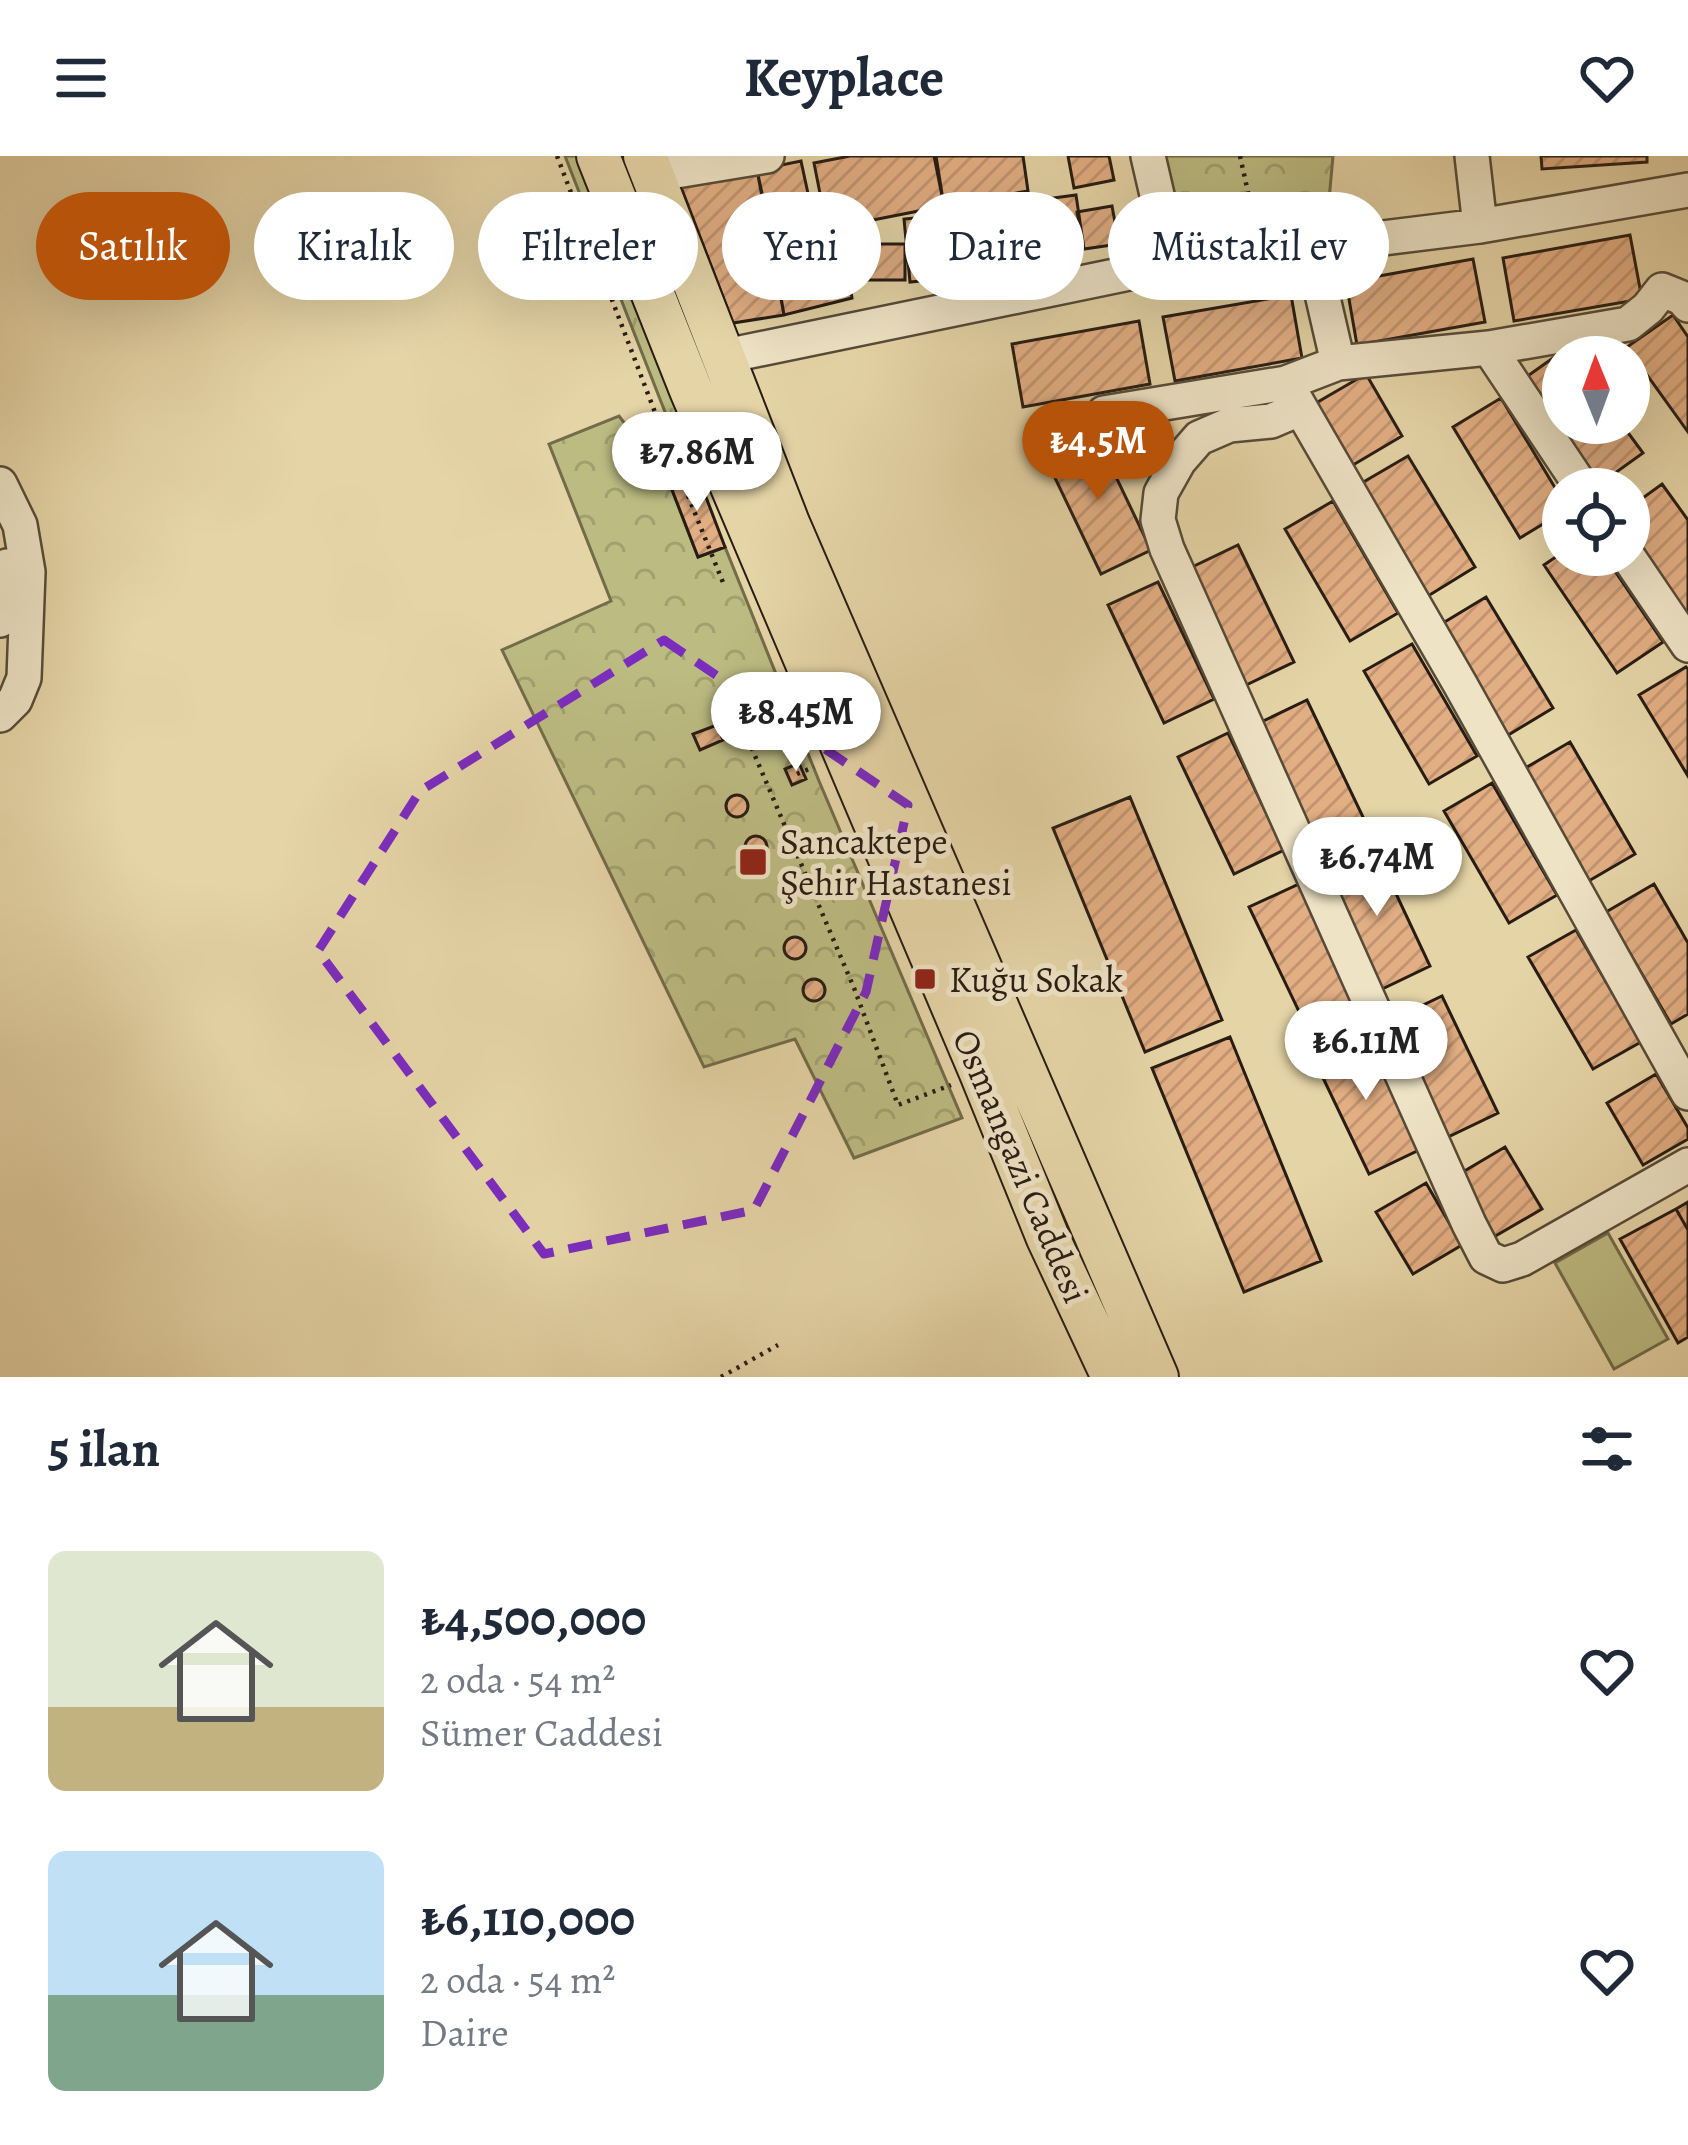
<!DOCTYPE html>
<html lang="tr">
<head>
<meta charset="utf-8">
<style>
  :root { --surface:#fff; --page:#f6f6f7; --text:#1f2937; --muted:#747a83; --accent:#b45309 }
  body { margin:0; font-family:Alegreya,serif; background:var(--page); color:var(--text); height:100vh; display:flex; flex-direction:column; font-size:45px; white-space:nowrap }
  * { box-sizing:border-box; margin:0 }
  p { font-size:39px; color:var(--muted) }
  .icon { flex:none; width:66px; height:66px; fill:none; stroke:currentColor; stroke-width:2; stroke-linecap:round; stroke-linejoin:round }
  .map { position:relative; height:1221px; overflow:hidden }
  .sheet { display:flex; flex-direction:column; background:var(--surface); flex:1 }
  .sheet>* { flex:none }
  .banner { position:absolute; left:36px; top:36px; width:1617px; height:108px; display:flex; gap:24px }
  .needle { width:78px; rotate:359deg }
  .tools { position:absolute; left:1542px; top:180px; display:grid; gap:24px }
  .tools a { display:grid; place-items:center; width:108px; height:108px; border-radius:50%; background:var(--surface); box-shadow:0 12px 48px #0002; font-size:60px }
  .price { position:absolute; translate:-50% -102px; padding:0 27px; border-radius:42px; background:#fff; color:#222; font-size:39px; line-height:78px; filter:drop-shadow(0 3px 6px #0008) }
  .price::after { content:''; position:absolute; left:50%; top:72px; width:36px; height:27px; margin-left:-18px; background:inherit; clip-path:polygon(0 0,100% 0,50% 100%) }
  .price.current { background:var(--accent); color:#fff }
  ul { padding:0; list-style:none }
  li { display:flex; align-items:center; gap:36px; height:300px; padding:0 48px }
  li span { display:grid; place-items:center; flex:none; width:336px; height:240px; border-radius:18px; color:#555 }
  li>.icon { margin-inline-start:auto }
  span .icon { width:144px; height:144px; fill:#fffc; stroke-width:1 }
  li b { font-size:51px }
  h2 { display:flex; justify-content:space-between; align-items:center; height:144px; padding:0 48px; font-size:51px }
  .tag { padding:0 42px; border-radius:54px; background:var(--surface); box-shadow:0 12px 48px #0002; font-size:42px; line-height:108px }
  .tag.current { background:var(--accent); color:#fff }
  header { display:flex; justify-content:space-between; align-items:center; height:156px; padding:0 48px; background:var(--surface); font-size:54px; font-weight:700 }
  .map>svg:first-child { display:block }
  .grass { fill:url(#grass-tufts); stroke:#726c4a; stroke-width:3 }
  .park { fill:url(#park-crowns); stroke:#726c4a; stroke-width:3 }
  .garden { fill:#bcbb82; stroke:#726c4a; stroke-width:3 }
  .building { fill:url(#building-hatch); stroke:#271d13; stroke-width:3 }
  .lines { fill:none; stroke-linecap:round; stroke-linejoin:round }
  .minor-casing { stroke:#564b38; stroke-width:38 }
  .major-casing { stroke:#271d13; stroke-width:46 }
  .path { stroke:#271d13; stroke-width:4.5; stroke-dasharray:3 6; stroke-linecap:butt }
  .minor { stroke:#eee3c5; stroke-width:33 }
  .major { stroke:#e5d4a6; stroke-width:42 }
  .marked { fill:none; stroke:#7b2cbf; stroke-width:9; stroke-dasharray:24 15; stroke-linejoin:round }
  .poi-dot { fill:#8f2418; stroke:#eee3c5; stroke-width:4.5 }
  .labels { text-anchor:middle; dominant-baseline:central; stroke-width:10; stroke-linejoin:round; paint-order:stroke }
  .poi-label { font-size:36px; fill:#271d13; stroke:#eee3c5; text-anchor:start }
  .street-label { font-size:36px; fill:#271d13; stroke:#eee3c5 }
</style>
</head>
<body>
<header><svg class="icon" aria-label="menu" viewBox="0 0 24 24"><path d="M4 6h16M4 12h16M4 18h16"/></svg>Keyplace<svg class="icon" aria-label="heart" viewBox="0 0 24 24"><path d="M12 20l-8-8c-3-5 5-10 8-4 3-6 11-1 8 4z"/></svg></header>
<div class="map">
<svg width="1688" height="1221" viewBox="0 0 1688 1221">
  <defs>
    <pattern id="grass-tufts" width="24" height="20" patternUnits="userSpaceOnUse" patternTransform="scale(3)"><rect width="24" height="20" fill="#bcbb82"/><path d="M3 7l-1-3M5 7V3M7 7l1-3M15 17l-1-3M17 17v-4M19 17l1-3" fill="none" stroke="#a2a06f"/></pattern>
    <pattern id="park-crowns" width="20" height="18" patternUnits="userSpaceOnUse" patternTransform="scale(3)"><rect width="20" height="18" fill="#bcbb82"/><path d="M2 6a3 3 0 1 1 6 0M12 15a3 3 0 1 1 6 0" fill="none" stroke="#a2a06f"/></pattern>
    <pattern id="building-hatch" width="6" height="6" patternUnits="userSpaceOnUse" patternTransform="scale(3)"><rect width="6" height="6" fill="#e2ae83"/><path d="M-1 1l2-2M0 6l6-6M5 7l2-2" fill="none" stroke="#c29570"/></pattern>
  </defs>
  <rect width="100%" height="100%" fill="#e5d4a6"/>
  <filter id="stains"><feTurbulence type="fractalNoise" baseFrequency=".00167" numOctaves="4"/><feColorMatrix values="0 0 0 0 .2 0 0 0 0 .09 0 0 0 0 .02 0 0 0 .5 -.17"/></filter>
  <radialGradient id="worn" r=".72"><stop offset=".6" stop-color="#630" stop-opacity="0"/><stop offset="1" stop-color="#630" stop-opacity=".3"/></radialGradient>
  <path class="grass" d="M565 0H583L683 255 667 261Z"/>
  <path class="park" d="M1165 0H1333L1328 55 1181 78Z
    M619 260 669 326 698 401 725 391 819 625 962 962 854 1002 795 883 704 911 502 494 611 445 549 288Z"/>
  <path class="garden" d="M1608 1077 1668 1183 1614 1213 1555 1107Z"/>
  <path class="building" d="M850 0H934L944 50 827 73 814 7Z
    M936 0H1023L1028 35 944 50Z
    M1068 0H1109L1114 24 1074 32Z
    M1541 0H1647V6L1542 13Z
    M801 5 815 70 771 79 757 14Z
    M757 14 784 159 733 167 681 31Z
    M1076 39 1084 93 1037 100 1031 45Z
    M1026 49 1031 109 988 112 984 52Z
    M1112 50 1119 88 1084 93 1077 56Z
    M936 60 942 123 910 126 904 63Z
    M976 63 978 102 949 104 946 65Z
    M1630 79 1642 143 1514 165 1503 102Z
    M843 81 852 142 784 159 773 94Z
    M865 88H905V124H865Z
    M1473 103 1485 166 1357 189 1346 126Z
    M1291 139 1302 202 1175 225 1163 161Z
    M1673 159 1688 181V276L1627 191Z
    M1139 165 1150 228 1023 251 1012 188Z
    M1567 192 1574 201H1563V267H1621L1643 297 1597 330 1522 224Z
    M1366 218 1402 280 1353 309 1316 247Z
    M1501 242 1563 345V356L1520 382 1453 271Z
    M1095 277 1151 394 1101 418 1045 301Z
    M1408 300 1475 411 1428 440 1360 328Z
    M696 315 725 391 698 401 669 326Z
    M1662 328 1688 364V460L1629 377V352Z
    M1333 345 1398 457 1350 485 1285 373Z
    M1238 389 1294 506 1244 530 1188 413Z
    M1563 396V399H1604L1663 486 1617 517 1544 409Z
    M1158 426 1214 543 1164 567 1108 449Z
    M1486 441 1553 552 1505 581 1438 470Z
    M1412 488 1477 600 1429 628 1364 515Z
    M1686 511 1688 513V620L1639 539Z
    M1307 544 1363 661 1313 685 1257 568Z
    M717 569 723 584 700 594 693 578Z
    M1228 577 1284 694 1234 718 1178 601Z
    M1570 586 1635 698 1587 726 1522 614Z
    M799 607 806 623 792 629 785 613Z
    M1492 627 1557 739 1509 767 1444 655Z
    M726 650a11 11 0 1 1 22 0a11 11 0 1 1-22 0Z
    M1130 641 1222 864 1145 896 1053 672Z
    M745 691a11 11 0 1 1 22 0a11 11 0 1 1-22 0Z
    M1375 693 1430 810 1380 834 1324 717Z
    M1299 728 1355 845 1305 868 1249 751Z
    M1654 728 1688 787V858L1671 868 1606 756Z
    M1576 774 1641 886 1593 913 1528 801Z
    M784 792a11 11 0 1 1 22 0a11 11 0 1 1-22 0Z
    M803 834a11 11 0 1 1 22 0a11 11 0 1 1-22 0Z
    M1442 840 1498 957 1448 981 1392 864Z
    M1364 877 1419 994 1369 1018 1313 901Z
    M1230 881 1321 1105 1244 1136 1152 912Z
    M1656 918 1688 972V983L1643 1009 1607 947Z
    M1505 991 1542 1053 1492 1082 1456 1020Z
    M1426 1027 1462 1089 1413 1118 1376 1056Z
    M1688 1046V1074L1676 1053Z
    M1676 1053 1688 1074V1181L1678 1187 1620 1083Z"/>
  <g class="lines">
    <defs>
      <path id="minor" d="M1148 0 1173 108
        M1472 0 1480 70
        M652 19 767 0
        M1314 90 1317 116 1338 207 1489 192 1628 168 1648 152 1662 134 1682 142 1688 149
        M1489 192 1583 333
        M721 201 1173 108 1480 70 1688 34
        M1286 227 1460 528 1688 937
        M1299 253 1271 265 1229 269 1199 282 1179 305 1161 337 1158 364 1167 393 1469 1068 1486 1101 1503 1109 1522 1103 1688 1009
        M1104 257 1286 227 1338 207
        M0 328 20 369 28 416 24 522 15 544 0 559
        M1627 399 1688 489
        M0 464 6 444 7 410"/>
      <path id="major" d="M598 0 691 234 981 917 1048 1082 1113 1221
        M645 0 788 367 1157 1221"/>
    </defs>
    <use href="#minor" class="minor-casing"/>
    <use href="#major" class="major-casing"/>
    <path class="path" d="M557 0 661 272
      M1240 0 1255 68
      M661 273 724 429
      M741 567 854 832 898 949 951 929
      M718 577 785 550
      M797 618 814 611
      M721 1221 778 1189"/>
    <use href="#minor" class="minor"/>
    <use href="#major" class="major"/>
  </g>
  <path class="marked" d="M664 484 908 649 866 836 754 1054 544 1098 318 795 420 635Z"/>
  <g class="poi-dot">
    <rect x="738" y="691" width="30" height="30" rx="6"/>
    <rect x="913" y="811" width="24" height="24" rx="6"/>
  </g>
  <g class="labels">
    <g class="poi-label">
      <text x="780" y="685">Sancaktepe<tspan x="780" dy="41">Şehir Hastanesi</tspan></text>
      <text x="949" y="823">Kuğu Sokak</text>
    </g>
    <g class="street-label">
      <text transform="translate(1021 1010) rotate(67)">Osmangazi Caddesi</text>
    </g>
  </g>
  <rect width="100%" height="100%" filter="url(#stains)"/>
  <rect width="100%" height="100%" fill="url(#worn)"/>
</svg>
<div class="tools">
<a><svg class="needle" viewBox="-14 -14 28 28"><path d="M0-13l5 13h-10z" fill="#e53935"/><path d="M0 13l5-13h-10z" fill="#747a83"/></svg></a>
<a><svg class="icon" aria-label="locate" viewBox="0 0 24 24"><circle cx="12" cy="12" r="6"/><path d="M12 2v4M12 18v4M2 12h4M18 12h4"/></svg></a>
</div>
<b class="price current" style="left:1098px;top:347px">₺4.5M</b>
<b class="price" style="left:697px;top:358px">₺7.86M</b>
<b class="price" style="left:796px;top:618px">₺8.45M</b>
<b class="price" style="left:1377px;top:763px">₺6.74M</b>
<b class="price" style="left:1366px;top:947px">₺6.11M</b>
<div class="banner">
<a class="tag current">Satılık</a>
<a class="tag">Kiralık</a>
<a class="tag">Filtreler</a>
<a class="tag">Yeni</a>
<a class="tag">Daire</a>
<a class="tag">Müstakil ev</a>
</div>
</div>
<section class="sheet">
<h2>5 ilan<svg class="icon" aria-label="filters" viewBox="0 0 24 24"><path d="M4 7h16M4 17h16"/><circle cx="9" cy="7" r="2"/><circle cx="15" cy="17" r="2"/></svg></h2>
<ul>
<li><span style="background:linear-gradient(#dfe7d0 65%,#c2b280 0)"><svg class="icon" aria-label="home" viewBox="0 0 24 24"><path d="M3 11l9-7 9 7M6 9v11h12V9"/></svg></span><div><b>₺4,500,000</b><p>2 oda · 54 m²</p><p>Sümer Caddesi</p></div><svg class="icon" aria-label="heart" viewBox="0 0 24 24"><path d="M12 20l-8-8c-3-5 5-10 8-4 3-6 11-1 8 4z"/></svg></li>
<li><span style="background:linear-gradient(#bfe0f5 60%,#7fa58c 0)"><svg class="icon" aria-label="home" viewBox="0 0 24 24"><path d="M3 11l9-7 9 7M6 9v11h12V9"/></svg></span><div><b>₺6,110,000</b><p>2 oda · 54 m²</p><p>Daire</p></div><svg class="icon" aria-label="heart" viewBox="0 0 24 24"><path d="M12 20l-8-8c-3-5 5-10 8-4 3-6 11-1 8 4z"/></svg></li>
</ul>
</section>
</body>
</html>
